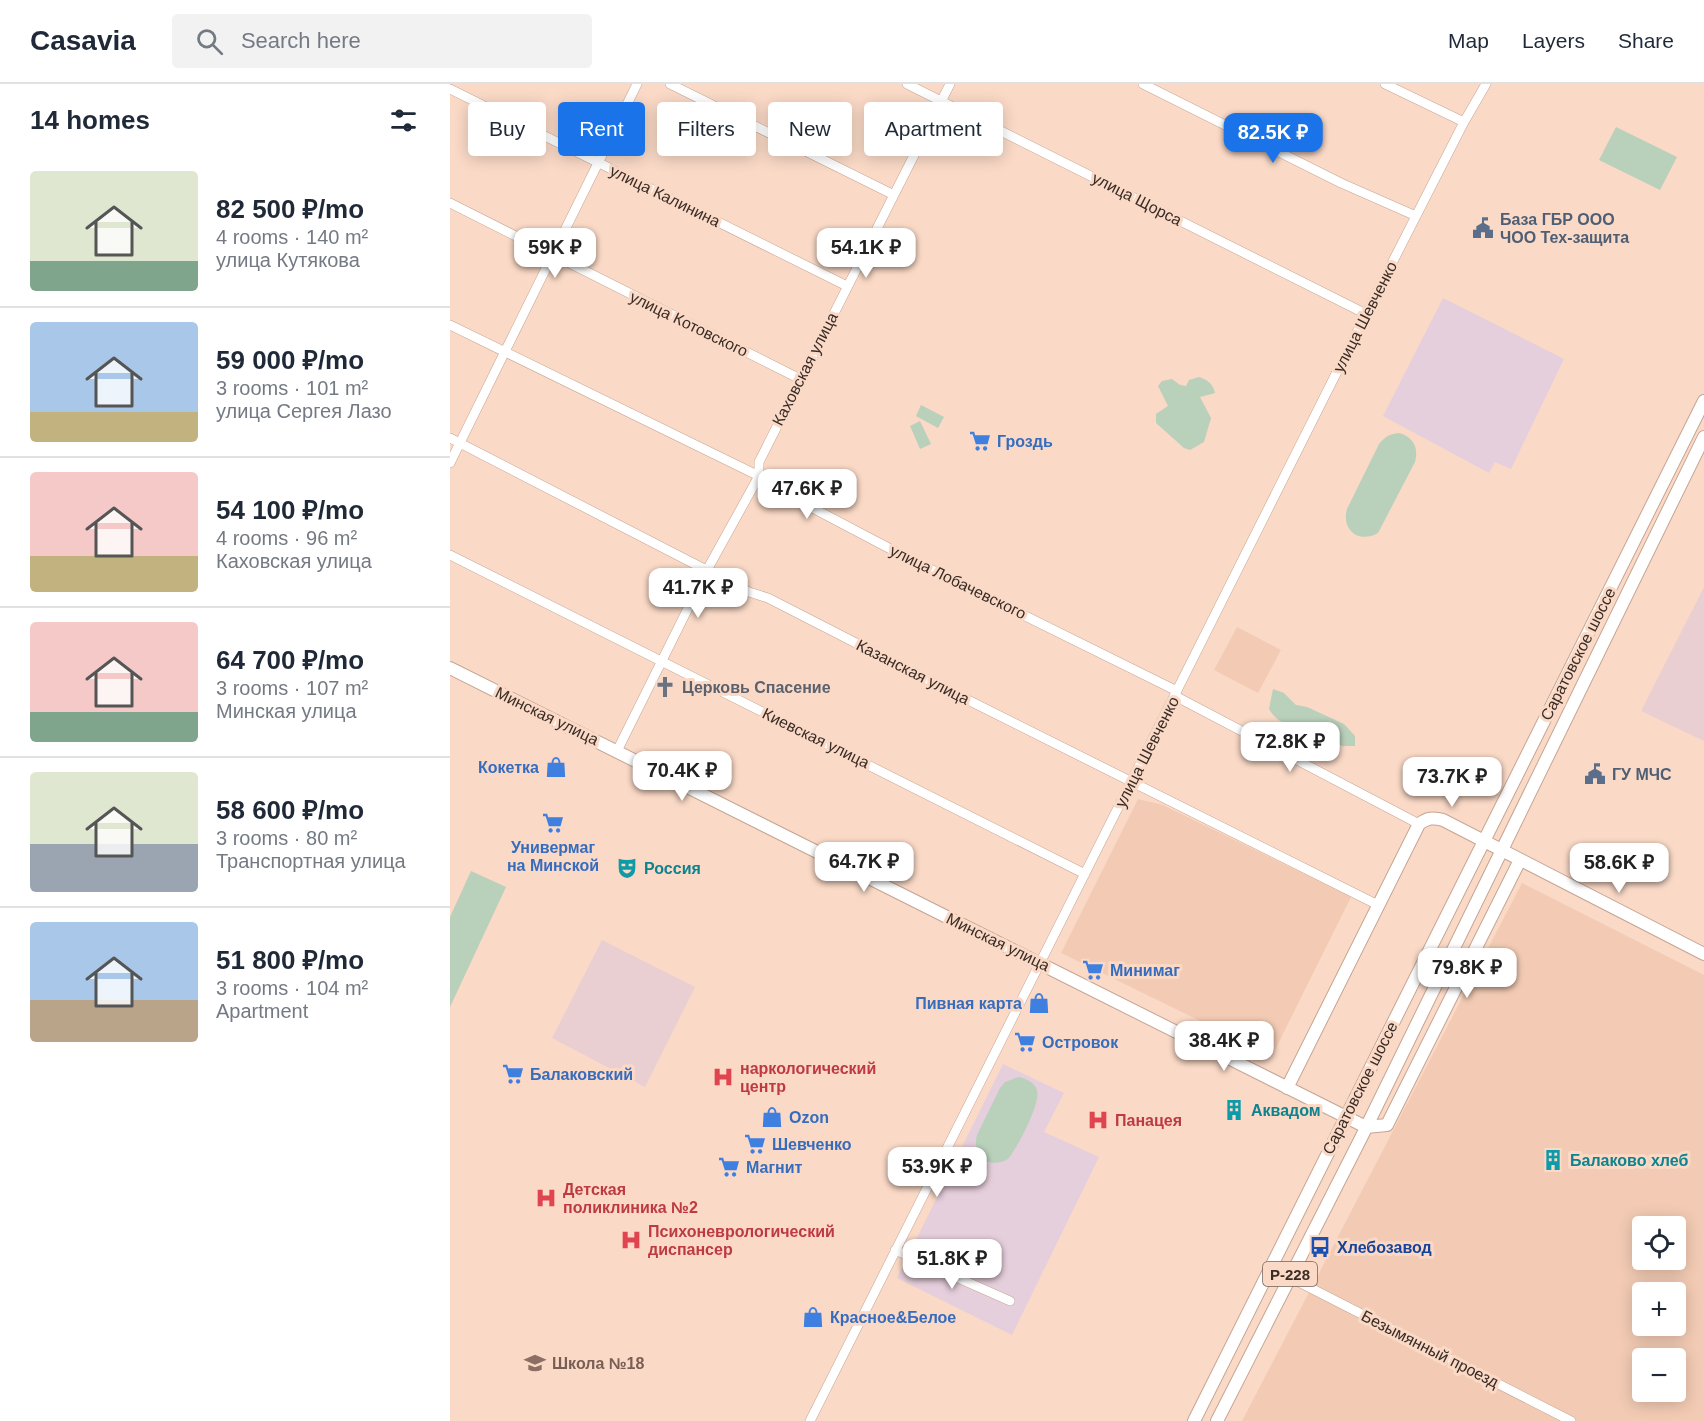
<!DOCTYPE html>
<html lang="en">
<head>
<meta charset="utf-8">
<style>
  :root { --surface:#fff; --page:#f2f2f3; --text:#1f2937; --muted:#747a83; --line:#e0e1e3; --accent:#1a73e8 }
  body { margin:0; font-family:Arial,sans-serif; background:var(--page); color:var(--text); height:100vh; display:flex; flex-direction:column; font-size:22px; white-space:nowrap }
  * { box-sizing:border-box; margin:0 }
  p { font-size:20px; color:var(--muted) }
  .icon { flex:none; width:33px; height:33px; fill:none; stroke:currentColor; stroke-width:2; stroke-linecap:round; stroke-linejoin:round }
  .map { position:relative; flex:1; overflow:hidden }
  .drawer { display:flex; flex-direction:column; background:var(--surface); width:450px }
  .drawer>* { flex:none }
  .banner { position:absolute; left:18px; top:18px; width:570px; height:54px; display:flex; gap:12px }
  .fabs { position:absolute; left:1182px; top:1132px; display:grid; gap:12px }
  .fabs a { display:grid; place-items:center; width:54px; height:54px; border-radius:6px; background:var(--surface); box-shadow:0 3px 15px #0003; font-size:30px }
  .price { position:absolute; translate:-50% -51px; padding:0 14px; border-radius:12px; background:#fff; color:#222; font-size:20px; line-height:39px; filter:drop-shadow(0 2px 3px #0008) }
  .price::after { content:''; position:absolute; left:50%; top:36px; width:18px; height:14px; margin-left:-9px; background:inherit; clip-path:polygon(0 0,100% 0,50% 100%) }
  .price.selected { background:var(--accent); color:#fff }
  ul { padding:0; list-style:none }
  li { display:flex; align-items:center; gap:18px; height:150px; padding:0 30px }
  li+li { border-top:2px solid var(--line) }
  li span { display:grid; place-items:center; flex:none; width:168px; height:120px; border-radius:6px; color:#555 }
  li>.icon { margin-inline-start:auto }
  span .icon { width:72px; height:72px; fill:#fffc; stroke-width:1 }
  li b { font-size:26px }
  h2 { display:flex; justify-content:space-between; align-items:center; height:72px; padding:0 30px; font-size:26px }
  .pill { padding:0 21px; border-radius:6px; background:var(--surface); box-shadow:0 3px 15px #0003; font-size:21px; line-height:54px }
  .pill.selected { background:var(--accent); color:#fff }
  header { display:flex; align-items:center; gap:36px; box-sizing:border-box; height:84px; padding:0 30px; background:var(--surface); border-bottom:2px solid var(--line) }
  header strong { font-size:28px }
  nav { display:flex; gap:33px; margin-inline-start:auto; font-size:21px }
  .search { width:420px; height:54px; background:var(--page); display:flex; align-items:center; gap:15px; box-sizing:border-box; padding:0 21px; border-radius:6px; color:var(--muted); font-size:22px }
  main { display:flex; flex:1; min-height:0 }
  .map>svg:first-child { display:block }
  .commercial { fill:#eacfd2 }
  .built { fill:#f3cbb4; fill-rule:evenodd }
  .education { fill:#e6cfdc }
  .green { fill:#b9d0bb }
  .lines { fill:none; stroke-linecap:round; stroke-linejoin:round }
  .minor-casing { stroke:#c5a593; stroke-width:10 }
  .major-casing { stroke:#c5a593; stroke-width:14 }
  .minor { stroke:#fff; stroke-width:9 }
  .major { stroke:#fff; stroke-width:12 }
  .labels { text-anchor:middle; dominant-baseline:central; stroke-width:6; stroke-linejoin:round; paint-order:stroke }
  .shield { fill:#fad9c6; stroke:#736055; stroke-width:1.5 }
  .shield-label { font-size:15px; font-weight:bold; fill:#392c25 }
  .street-label { font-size:16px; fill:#392c25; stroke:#fad9c6 }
  .service-label { font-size:16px; font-weight:bold; fill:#4e5e75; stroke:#fad9c6; text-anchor:start }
  .shop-label { font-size:16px; font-weight:bold; fill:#366cbe; stroke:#fad9c6; text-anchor:start }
  .worship-label { font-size:16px; font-weight:bold; fill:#5b616d; stroke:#fad9c6; text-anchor:start }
  .culture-label { font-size:16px; font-weight:bold; fill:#0d838f; stroke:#fad9c6; text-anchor:start }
  .health-label { font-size:16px; font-weight:bold; fill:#be3a42; stroke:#fad9c6; text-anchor:start }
  .transit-label { font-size:16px; font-weight:bold; fill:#164399; stroke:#fad9c6; text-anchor:start }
  .education-label { font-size:16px; font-weight:bold; fill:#785e54; stroke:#fad9c6; text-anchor:start }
</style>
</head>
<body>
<header>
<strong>Casavia</strong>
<div class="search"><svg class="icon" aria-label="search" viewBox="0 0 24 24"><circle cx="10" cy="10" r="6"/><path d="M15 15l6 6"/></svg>Search here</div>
<nav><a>Map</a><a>Layers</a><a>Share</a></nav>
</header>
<main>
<section class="drawer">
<h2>14 homes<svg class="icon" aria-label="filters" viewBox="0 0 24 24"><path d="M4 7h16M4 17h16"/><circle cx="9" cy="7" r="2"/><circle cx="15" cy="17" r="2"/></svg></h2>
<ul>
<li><span style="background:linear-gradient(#dfe7d0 75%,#7fa58c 0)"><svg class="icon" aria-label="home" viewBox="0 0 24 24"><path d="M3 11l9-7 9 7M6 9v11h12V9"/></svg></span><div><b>82 500 ₽/mo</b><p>4 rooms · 140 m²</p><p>улица Кутякова</p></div></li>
<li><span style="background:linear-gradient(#a9c7e8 75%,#c2b280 0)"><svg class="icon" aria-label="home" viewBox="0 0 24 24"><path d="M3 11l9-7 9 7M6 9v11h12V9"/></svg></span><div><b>59 000 ₽/mo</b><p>3 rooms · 101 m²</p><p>улица Сергея Лазо</p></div></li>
<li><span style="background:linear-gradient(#f6c9c9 70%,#c2b280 0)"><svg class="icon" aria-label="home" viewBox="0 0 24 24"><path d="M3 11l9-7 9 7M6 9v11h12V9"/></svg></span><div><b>54 100 ₽/mo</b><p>4 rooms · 96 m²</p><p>Каховская улица</p></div></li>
<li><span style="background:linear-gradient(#f6c9c9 75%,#7fa58c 0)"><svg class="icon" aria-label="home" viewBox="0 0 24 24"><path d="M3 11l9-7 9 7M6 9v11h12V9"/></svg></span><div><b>64 700 ₽/mo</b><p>3 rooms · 107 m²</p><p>Минская улица</p></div></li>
<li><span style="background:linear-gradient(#dfe7d0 60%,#9aa5b1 0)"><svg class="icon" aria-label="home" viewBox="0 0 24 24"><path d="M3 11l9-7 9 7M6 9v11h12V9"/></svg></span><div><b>58 600 ₽/mo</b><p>3 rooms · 80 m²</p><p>Транспортная улица</p></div></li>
<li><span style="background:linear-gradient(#a9c7e8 65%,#b9a48a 0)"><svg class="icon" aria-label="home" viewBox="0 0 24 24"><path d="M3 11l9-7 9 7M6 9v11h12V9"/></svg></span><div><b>51 800 ₽/mo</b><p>3 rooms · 104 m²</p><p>Apartment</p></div></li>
</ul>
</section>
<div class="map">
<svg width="1254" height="1337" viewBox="0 0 1254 1337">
  <rect width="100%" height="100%" fill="#fad9c6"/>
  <path class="commercial" d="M1254 503V657L1191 627Z
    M152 856 245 903 195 1003 102 954Z"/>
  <path class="built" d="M787 543 831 566 808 609 764 586Z
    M688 715 713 721 901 813 822 972 611 869Z
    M1072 799 1254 891V1337H792ZM1192 1143H1226V1176H1192ZM1192 1209H1226V1242H1192ZM1192 1275H1226V1308H1192Z"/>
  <path class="education" d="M993 214 1114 275 1061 385 1045 378 1039 389 933 332Z
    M553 980 614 1009 594 1048 649 1073 562 1251 447 1194Z"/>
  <path class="green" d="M1166 43 1227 73 1210 106 1149 76Z
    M749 293C758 296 763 300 765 309L750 313 761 334 754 358 740 366 734 364 706 339V330L718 322 708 302 712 297 722 295 730 301 736 302 739 296Z
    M471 321 494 333 488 344 466 332Z
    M470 337 481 360 470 365 460 342Z
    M949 349C963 353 969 363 965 378L928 449C909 460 891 446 897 425L929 360C935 353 939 350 949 349Z
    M823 605 834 609 846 621 857 623 894 640 905 652V662H892L857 642C842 645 826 638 819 625Z
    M21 787 56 803 0 923V833Z
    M569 993C577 995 584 998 587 1006 591 1020 567 1064 558 1075 539 1086 521 1072 527 1051L550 1004 555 998Z"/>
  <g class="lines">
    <defs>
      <path id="minor" d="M220 0 444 111
        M457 0 916 230
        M693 0 891 99 966 132
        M935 0 1014 38
        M0 5 397 202
        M0 119 350 295
        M0 241 309 392 357 421 450 470 727 607
        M0 354 299 508 318 514 482 598 928 821
        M0 379 187 0
        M0 471 635 790
        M725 612 969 740
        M167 667 257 486 309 392V378L500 0
        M445 1166 560 1217
        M839 1193 1121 1337
        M360 1337 916 230 1014 38 1036 0"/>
      <path id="major" d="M0 584 916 1043 937 1041 1070 776
        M837 1004 969 740C977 734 983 733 993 736L1254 870
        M744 1337 1254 317
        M767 1337 911 1054 1254 353"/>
    </defs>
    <use href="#minor" class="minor-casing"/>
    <use href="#major" class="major-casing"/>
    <use href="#minor" class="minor"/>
    <use href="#major" class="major"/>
  </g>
  <defs>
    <symbol id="civic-bare" viewBox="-9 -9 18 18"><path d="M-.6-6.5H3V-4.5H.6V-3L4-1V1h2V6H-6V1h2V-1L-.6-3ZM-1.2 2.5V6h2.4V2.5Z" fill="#5c6f8a" stroke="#fad9c6" stroke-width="2.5" paint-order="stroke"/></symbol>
    <symbol id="supermarket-bare" viewBox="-9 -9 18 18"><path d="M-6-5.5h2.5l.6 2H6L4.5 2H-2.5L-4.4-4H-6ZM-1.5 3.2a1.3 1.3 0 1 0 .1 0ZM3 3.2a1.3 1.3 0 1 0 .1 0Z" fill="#3f7fe0" stroke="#fad9c6" stroke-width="2.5" paint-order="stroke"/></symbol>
    <symbol id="church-bare" viewBox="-9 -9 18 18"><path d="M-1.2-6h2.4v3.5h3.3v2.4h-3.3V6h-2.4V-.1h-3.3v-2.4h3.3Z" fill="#6b7280" stroke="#fad9c6" stroke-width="2.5" paint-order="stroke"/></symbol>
    <symbol id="shop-bare" viewBox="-9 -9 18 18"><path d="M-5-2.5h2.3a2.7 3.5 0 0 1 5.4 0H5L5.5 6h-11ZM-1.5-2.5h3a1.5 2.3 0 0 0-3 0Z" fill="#3f7fe0" stroke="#fad9c6" stroke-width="2.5" paint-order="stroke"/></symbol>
    <symbol id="theatre-bare" viewBox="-9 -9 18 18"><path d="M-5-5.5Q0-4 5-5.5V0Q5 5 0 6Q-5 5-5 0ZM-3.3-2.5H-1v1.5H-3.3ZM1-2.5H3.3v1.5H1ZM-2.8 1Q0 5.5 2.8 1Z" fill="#0f9aa8" stroke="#fad9c6" stroke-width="2.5" paint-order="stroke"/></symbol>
    <symbol id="hospital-bare" viewBox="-9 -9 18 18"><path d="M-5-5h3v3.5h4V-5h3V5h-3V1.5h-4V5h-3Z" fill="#e0444e" stroke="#fad9c6" stroke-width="2.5" paint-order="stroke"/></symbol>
    <symbol id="building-bare" viewBox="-9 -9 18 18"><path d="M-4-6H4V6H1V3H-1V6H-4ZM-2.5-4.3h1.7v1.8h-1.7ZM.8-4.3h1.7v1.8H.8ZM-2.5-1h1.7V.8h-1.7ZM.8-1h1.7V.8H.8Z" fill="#0f9aa8" stroke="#fad9c6" stroke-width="2.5" paint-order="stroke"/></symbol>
    <symbol id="bus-bare" viewBox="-9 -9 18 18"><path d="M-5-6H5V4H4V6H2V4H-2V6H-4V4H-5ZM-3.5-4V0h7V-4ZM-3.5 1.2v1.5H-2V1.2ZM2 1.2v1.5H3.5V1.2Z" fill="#1a4fb4" stroke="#fad9c6" stroke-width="2.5" paint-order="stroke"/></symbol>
    <symbol id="school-bare" viewBox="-9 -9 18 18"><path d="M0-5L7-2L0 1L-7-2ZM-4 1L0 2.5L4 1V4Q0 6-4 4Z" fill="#8d6e63" stroke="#fad9c6" stroke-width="2.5" paint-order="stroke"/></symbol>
  </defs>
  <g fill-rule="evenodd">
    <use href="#civic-bare" x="1018" y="129" width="30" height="30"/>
    <use href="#supermarket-bare" x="515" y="342" width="30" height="30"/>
    <use href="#church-bare" x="200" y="588" width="30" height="30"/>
    <use href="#shop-bare" x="91" y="668" width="30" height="30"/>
    <use href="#civic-bare" x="1130" y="675" width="30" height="30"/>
    <use href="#supermarket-bare" x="88" y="724" width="30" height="30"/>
    <use href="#theatre-bare" x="162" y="769" width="30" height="30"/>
    <use href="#supermarket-bare" x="628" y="871" width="30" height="30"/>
    <use href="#shop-bare" x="574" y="904" width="30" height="30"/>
    <use href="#supermarket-bare" x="560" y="943" width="30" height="30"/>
    <use href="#supermarket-bare" x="48" y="975" width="30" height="30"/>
    <use href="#hospital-bare" x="258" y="978" width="30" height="30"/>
    <use href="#building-bare" x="769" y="1011" width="30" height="30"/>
    <use href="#shop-bare" x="307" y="1018" width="30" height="30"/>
    <use href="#hospital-bare" x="633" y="1021" width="30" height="30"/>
    <use href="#supermarket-bare" x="290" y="1045" width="30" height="30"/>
    <use href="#building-bare" x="1088" y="1061" width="30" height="30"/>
    <use href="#supermarket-bare" x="264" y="1068" width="30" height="30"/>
    <use href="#hospital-bare" x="81" y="1099" width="30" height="30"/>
    <use href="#hospital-bare" x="166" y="1141" width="30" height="30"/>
    <use href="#bus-bare" x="855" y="1148" width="30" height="30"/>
    <use href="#shop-bare" x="348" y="1218" width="30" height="30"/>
    <use href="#school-bare" x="70" y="1264" width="30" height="30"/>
  </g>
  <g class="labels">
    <rect class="shield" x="813" y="1178" width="54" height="24" rx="4.5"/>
    <g class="shield-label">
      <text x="840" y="1190">Р-228</text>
    </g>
    <g class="street-label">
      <text transform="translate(215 112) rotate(26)">улица Калинина</text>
      <text transform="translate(687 115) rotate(27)">улица Щорса</text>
      <text transform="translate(915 233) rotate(-63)">улица Шевченко</text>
      <text transform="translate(239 240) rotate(26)">улица Котовского</text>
      <text transform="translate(355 285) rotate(-63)">Каховская улица</text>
      <text transform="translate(508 498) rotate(26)">улица Лобачевского</text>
      <text transform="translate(1128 570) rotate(-63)">Саратовское шоссе</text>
      <text transform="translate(463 588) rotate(27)">Казанская улица</text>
      <text transform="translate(97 632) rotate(26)">Минская улица</text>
      <text transform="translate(366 654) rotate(26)">Киевская улица</text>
      <text transform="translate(697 668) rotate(-63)">улица Шевченко</text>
      <text transform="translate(548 858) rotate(26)">Минская улица</text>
      <text transform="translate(910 1004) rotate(-63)">Саратовское шоссе</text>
      <text transform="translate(980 1265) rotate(27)">Безымянный проезд</text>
    </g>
    <g class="service-label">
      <text x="1050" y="135">База ГБР ООО<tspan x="1050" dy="18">ЧОО Тех-защита</tspan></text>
      <text x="1162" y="690">ГУ МЧС</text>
    </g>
    <g class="shop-label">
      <text x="547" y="357">Гроздь</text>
      <text x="89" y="683" text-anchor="end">Кокетка</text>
      <text x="103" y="763" text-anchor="middle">Универмаг<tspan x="103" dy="18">на Минской</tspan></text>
      <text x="660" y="886">Минимаг</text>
      <text x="572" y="919" text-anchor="end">Пивная карта</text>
      <text x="592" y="958">Островок</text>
      <text x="80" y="990">Балаковский</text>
      <text x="339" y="1033">Ozon</text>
      <text x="322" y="1060">Шевченко</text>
      <text x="296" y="1083">Магнит</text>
      <text x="380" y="1233">Красное&amp;Белое</text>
    </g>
    <g class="worship-label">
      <text x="232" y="603">Церковь Спасение</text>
    </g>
    <g class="culture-label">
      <text x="194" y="784">Россия</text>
      <text x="801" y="1026">Аквадом</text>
      <text x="1120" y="1076">Балаково хлеб</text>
    </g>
    <g class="health-label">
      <text x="290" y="984">наркологический<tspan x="290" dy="18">центр</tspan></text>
      <text x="665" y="1036">Панацея</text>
      <text x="113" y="1105">Детская<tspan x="113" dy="18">поликлиника №2</tspan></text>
      <text x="198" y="1147">Психоневрологический<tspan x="198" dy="18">диспансер</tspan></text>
    </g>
    <g class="transit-label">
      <text x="887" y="1163">Хлебозавод</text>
    </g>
    <g class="education-label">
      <text x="102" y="1279">Школа №18</text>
    </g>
  </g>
</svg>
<div class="fabs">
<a><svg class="icon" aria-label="locate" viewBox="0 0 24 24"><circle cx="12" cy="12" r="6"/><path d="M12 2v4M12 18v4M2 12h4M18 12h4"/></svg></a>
<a>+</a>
<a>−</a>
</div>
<b class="price selected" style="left:823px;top:80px">82.5K ₽</b>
<b class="price" style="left:105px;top:195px">59K ₽</b>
<b class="price" style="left:416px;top:195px">54.1K ₽</b>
<b class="price" style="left:357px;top:436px">47.6K ₽</b>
<b class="price" style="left:248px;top:535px">41.7K ₽</b>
<b class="price" style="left:840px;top:689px">72.8K ₽</b>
<b class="price" style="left:232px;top:718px">70.4K ₽</b>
<b class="price" style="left:1002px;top:724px">73.7K ₽</b>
<b class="price" style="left:414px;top:809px">64.7K ₽</b>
<b class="price" style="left:1169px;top:810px">58.6K ₽</b>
<b class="price" style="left:1017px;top:915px">79.8K ₽</b>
<b class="price" style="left:774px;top:988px">38.4K ₽</b>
<b class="price" style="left:487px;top:1114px">53.9K ₽</b>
<b class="price" style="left:502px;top:1206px">51.8K ₽</b>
<div class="banner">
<a class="pill">Buy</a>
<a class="pill selected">Rent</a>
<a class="pill">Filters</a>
<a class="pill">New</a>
<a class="pill">Apartment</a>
</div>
</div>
</main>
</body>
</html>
